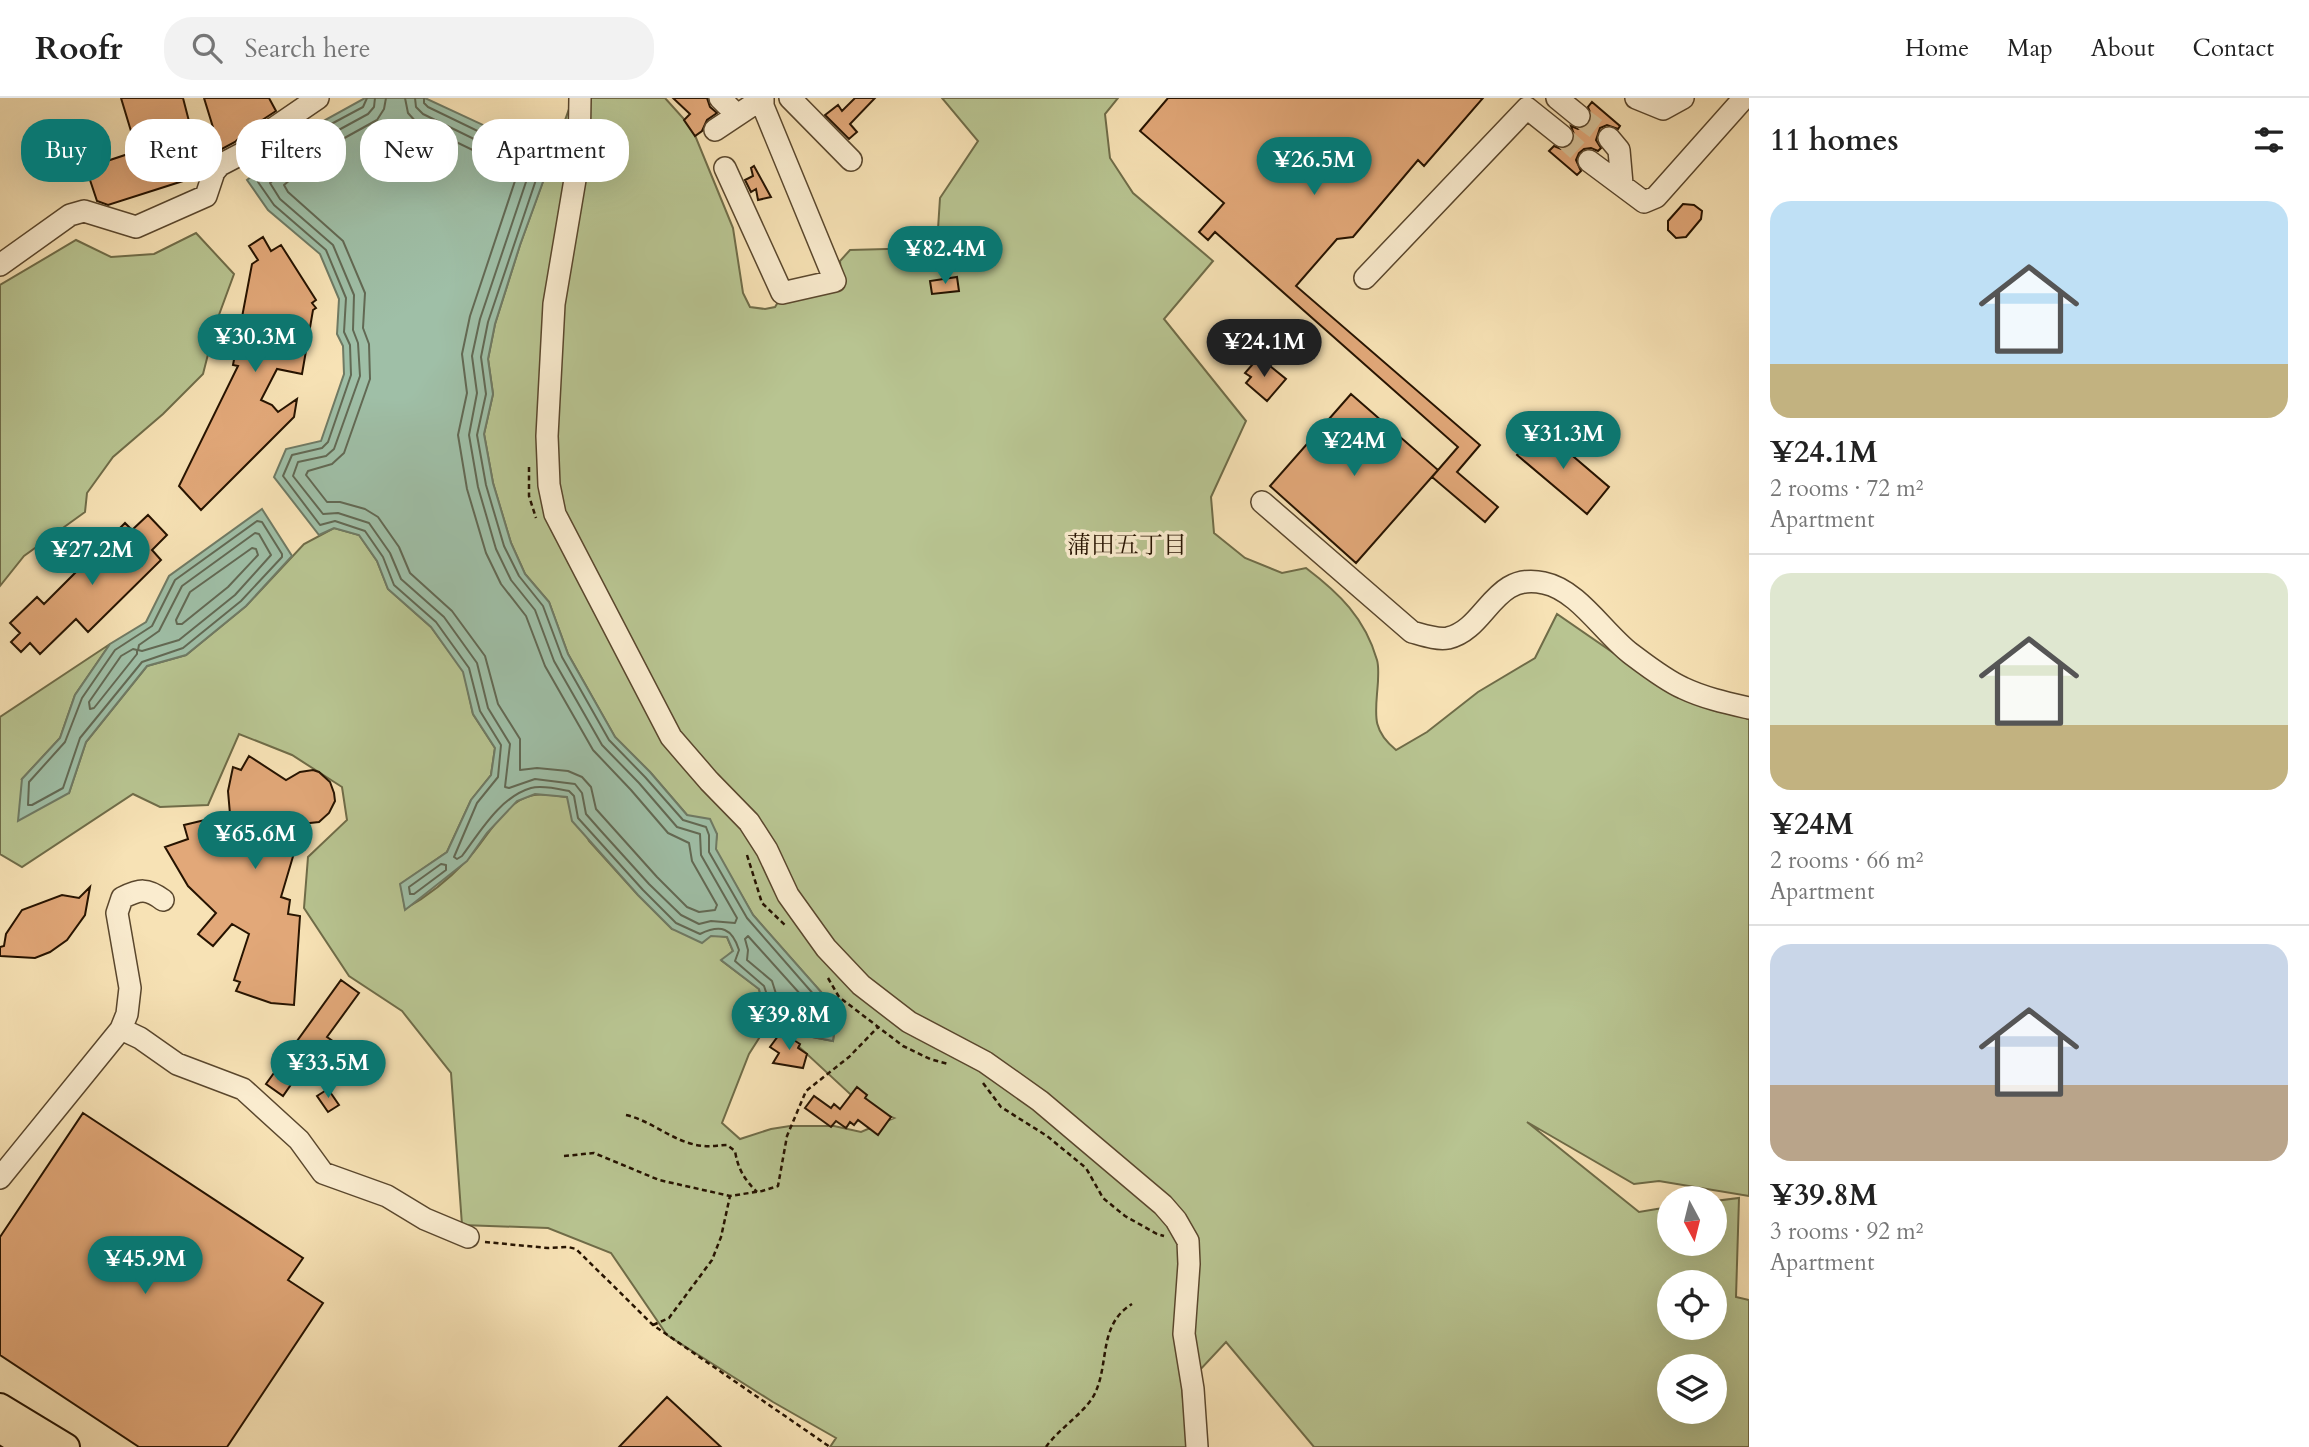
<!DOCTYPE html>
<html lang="en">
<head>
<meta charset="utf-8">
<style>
  :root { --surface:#fff; --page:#f2f2f2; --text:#222; --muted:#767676; --line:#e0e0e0; --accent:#0f766e }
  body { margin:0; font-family:Cardo,"Noto Serif JP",serif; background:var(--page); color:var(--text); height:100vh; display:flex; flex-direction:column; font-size:26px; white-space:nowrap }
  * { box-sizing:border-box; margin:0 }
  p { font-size:23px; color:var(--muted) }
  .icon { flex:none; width:38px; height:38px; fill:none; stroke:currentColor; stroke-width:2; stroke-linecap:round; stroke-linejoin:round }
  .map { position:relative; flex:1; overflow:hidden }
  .sheet { display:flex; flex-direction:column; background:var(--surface); width:560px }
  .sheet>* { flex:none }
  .guide { position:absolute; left:21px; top:21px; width:665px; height:63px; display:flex; gap:14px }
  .needle { width:46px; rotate:173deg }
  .controls { position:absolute; left:1657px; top:1088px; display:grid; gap:14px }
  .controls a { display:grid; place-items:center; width:70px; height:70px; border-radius:50%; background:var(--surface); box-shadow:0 7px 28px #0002; font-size:35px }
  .price { position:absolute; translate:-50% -60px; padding:0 16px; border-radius:24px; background:var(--accent); color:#fff; font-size:23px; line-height:46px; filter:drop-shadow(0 2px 4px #0008) }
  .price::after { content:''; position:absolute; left:50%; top:42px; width:21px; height:16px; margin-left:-10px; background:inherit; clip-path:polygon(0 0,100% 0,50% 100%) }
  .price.on { background:#222; color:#fff }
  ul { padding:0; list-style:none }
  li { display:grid; align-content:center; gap:14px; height:371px; padding:0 21px }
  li+li { border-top:2px solid var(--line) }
  li span { display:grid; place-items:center; height:217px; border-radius:21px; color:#555 }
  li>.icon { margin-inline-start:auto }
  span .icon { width:126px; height:126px; fill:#fffc; stroke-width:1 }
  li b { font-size:30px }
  h2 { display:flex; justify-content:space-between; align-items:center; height:84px; padding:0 21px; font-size:30px }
  .pill { padding:0 24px; border-radius:28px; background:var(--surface); box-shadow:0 7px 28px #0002; font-size:24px; line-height:63px }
  .pill.on { background:var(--accent); color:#fff }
  header { display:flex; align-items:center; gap:42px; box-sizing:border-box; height:98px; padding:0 35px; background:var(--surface); border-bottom:2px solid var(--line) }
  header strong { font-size:33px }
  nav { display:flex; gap:38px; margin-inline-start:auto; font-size:24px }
  .search { width:490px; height:63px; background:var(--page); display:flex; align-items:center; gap:18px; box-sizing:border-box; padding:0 24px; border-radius:28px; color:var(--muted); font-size:26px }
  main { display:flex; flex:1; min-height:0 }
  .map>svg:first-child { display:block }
  .green { fill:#b8c491; stroke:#6f6c48; stroke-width:2; fill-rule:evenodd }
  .water { fill:#9fbfa7; stroke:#6f7a64; stroke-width:2 }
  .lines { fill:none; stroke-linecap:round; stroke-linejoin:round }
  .shore { stroke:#626954; stroke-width:2 }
  .building { fill:#e2a879; stroke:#261300; stroke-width:2 }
  .minor-tunnel { stroke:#d8c39a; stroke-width:21; stroke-dasharray:21 10; stroke-linecap:butt }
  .minor-casing { stroke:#5a472d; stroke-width:24 }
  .major-casing { stroke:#261300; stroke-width:30 }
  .path { stroke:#261300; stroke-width:2.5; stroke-dasharray:5 3.5; stroke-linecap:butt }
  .minor { stroke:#faeccf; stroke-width:21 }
  .major { stroke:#f7e2b5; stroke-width:26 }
  .labels { text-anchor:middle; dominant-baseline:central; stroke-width:7; stroke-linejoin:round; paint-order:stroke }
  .neighbourhood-label { font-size:24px; fill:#261300; stroke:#faeccf }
</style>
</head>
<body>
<header>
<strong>Roofr</strong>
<div class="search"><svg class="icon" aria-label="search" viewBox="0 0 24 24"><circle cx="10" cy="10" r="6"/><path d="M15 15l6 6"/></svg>Search here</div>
<nav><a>Home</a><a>Map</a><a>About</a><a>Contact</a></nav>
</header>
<main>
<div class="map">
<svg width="1749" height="1349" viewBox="0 0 1749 1349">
  <rect width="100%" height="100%" fill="#f7e2b5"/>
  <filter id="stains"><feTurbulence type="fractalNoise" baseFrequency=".00286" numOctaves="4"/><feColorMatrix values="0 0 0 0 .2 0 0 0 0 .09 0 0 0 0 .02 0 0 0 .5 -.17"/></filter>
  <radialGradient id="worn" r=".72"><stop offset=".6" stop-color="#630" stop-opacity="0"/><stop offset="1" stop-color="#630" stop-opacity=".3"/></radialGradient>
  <path class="green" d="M573 0H665L692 30 717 91 733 130 743 195 750 209 765 211 775 209 780 201 842 189 840 163 850 152 924 150 938 131 940 100 978 43 942 0H1118L1105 16 1110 60 1133 95 1213 163 1164 221 1246 323 1211 399 1214 435 1245 460 1282 475 1306 470C1339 495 1365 520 1377 562 1379 569 1378 577 1378 583 1376 615 1370 631 1396 652L1427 634 1478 594 1535 560 1557 516 1676 598 1749 616V1098L1659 1083 1634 1086 1527 1024 1639 1114 1669 1109 1670 1146H1715V1103L1739 1100 1736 1199 1749 1202V1349H1314L1226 1244 1182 1291 1188 1349H830L836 1340 773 1304 667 1237 611 1155 548 1130 462 1127 451 975 402 913 349 878 304 810 308 759 347 722 342 689 292 657 239 636 208 707 160 709 133 696 22 769 0 756V619L110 546 75 597 60 640 22 681 69 695 86 644 147 568 186 557 246 508 304 446 334 430 359 437 377 463 388 491 431 529 464 574 473 616 495 650 491 677 471 702 447 754 401 786 405 811C426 799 448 782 465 764 486 744 503 702 534 697 544 695 557 698 567 699L589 743 638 797 672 831 727 839 733 853 722 863 759 891 768 926 749 956 722 1025 740 1041 771 1031 790 1028H834L861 1034 894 1020 863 1008 782 933 833 943 837 912 753 817 715 751 717 736 687 717 650 674 615 639 568 556 549 504 525 476 511 445 493 385 484 336 493 296 488 261 495 226 520 147ZM1670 1185H1715V1230H1670ZM1670 1269H1715V1314H1670Z
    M196 135 234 176 216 225 203 276 163 316 113 359 87 395 85 414 24 458 0 488V187L76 142 111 159 154 156Z"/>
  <path class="water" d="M365 0H425L552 59 520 147 495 226 488 261 493 296 484 336 493 385 511 445 525 476 549 504 568 556 615 639 650 674 687 717 710 721 717 736 716 751 753 817 837 912 833 943 782 933 768 926 759 891 721 862 733 853 727 839 711 838 702 845 672 831 638 797 572 723 567 699 535 696 517 703 487 735 467 763 405 812 400 786 447 754 471 702 491 677 495 650 473 616 463 574 431 529 388 491 377 463 359 437 334 430 319 437 274 379 286 351 321 343 344 276 343 248 337 236 339 201 320 156 268 112 247 82 316 27Z
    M262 411 292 458 246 508 186 557 147 568 86 644 69 695 18 723 22 681 60 640 75 597 110 546 146 524 169 478Z"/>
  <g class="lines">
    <path class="shore" d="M367 0 363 9 320 32 258 84 274 107 326 152 346 200 344 234 350 247 351 277 328 344 322 350 292 357 283 378 320 427 335 423 365 433 383 459 394 487 436 524 469 570 480 613 501 647 498 679 477 705 454 759 457 761 462 758C480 734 500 699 531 690 542 687 559 691 569 693L574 698 578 720 643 792 676 825 700 836C721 826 732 830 739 852L735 863 764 888 775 921 785 926 825 933 829 914 747 820 709 754V737L706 729 683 722 645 679 609 642 562 559 543 508 519 478 504 448 486 387 477 337 486 296 481 259 488 224 542 64 428 9 424 5V0
      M375 0 374 9 368 16 324 40 270 85 280 101 333 147 354 197 353 232 358 245 360 278 334 351 326 358 298 364 293 378 323 416 338 415 369 425 390 455 401 481 444 519 477 565 488 610 510 646 505 689 509 690 535 681 575 686 582 695 586 716 601 733 649 786 681 817 699 826 711 823 735 825 737 820 701 757 700 736 677 729 639 685 602 647 554 563 535 512 511 482 496 451 478 389 469 337 477 295 472 258 480 221 531 69 423 16 416 9 415 0
      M386 0 384 11 377 22 330 48 284 87 288 94 343 143 365 195 363 230 369 246 370 281 344 355 332 366 308 373 306 377 327 404H340L365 411 378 419 399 449 410 475 452 513 485 558 498 606 520 641V672L537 670 568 673 582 679 591 689 596 711 657 779 687 809 699 814 715 812 717 807 692 763 689 745 668 735 631 692 593 652 545 568 526 518 501 486 486 455 467 391 458 337 467 295 462 256 470 218 518 74 417 25 408 15 405 0
      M257 423 262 424 282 456V459L241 503 183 550 142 564 80 640 63 690 32 707H28L29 684 65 644 82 600 115 552 152 528 175 482Z
      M255 435 259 436 271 457 235 497 179 542 142 553 138 552 139 547 159 533 182 488Z
      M252 450 256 451 258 457 228 489 182 526H177L176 522 190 494Z
      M133 551 137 552V556L94 610 90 611 89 604 121 558Z
      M441 766 446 767V772L414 796H410L409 789Z
      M748 838 819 917V922L788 918 782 915 772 883 747 862 748 852 745 841Z"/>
  </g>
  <path class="building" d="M121 0H183L199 62 179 69 183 83 108 107 97 103 86 70 137 53Z
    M204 0H269L276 13 250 30 235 44 220 52Z
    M673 0H707L710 9 717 15 707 22 702 33 695 38 684 22 690 16Z
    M855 0H875L850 26 857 34 849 41 825 17 838 7 842 13Z
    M1168 0H1483L1424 68 1418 62 1353 139 1337 141 1296 188 1480 347 1457 374 1498 409 1485 424 1432 379 1458 349 1215 134 1208 142 1199 134 1224 105 1140 33Z
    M1592 4 1620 28 1618 31 1607 27 1600 30 1596 42 1601 50 1598 53 1591 50 1584 51 1579 55 1576 62 1581 73 1577 77 1549 53 1554 48 1561 51 1572 47 1575 39 1571 28 1578 31 1589 27 1592 19 1588 9Z
    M754 68 771 99 758 102 756 91 751 94 745 82 753 78 751 70Z
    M1683 106 1694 107 1702 113 1701 121 1686 139 1676 140 1668 132V123Z
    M263 139 271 153 281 147 316 202 312 205 316 210 313 212 302 276 277 271 261 302 272 307 278 314 297 301 294 319 201 412 179 388 238 268 233 267 252 166 258 162 249 148Z
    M957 179 959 193 932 196 930 183Z
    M1259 259 1286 281 1267 303 1246 285 1251 279 1245 275Z
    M1351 296 1438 372 1356 465 1270 388Z
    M1540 330 1609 389 1587 416 1517 357Z
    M148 417 167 437 152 452 161 462 88 534 76 521 40 556 30 545 21 554 11 544 20 535 10 525 37 499 44 506 125 425 132 432Z
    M249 658 286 682 300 674 313 672 319 674 330 684 334 695 335 703 329 715 319 724 301 726 288 750 291 751 290 754 294 755 281 799 290 802 288 816 300 818 294 907 271 905 236 893 240 884 234 882 249 836 232 826 213 848 198 836 216 815 188 788 165 749 188 741 184 727 230 716 228 693 233 669 241 672Z
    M90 789 85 817 67 842 50 854 35 860 0 858V849L4 848 6 836 22 812 62 797 79 800Z
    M341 882 359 895 327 939 340 948 330 963 315 952 283 998 266 986Z
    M781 934 800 946 798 950 807 956 803 970 773 965 779 955 770 949Z
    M857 989 867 997 865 1000 891 1019 878 1037 858 1022 854 1027 850 1024 846 1030 836 1023 831 1029 805 1010 814 998 831 1010 834 1006 840 1011Z
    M328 991 339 1007 328 1014 317 998Z
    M83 1015 303 1160 288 1182 323 1205 227 1349H139L0 1257V1139Z
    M667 1299 721 1349H619Z"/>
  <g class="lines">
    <path class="minor-tunnel" d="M1579 18 1609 40
      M1562 38 1589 63"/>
    <defs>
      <path id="minor" d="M580 0 579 58 554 206 547 338 549 387 555 416 671 639 709 683 749 724 767 752 788 797 826 850 861 887 909 924 985 964 1040 1003 1163 1107 1176 1122 1188 1143 1189 1166 1184 1236 1193 1291 1197 1349
        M720 0 737 17
        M790 0 851 62
        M1557 0 1579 18
        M1636 0 1663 11 1683 0
        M715 32 763 0
        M1609 40 1619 52 1622 86
        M1589 63 1644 104 1656 99 1744 0
        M725 70 782 195 835 183 763 8V0
        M0 167 70 117 84 113 136 129 206 98 214 74 220 67 243 55 258 41 318 0
        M1365 180 1527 10 1562 38
        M1262 404 1412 534C1423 537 1437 542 1448 540 1487 531 1493 473 1544 485 1578 492 1603 534 1630 555 1646 567 1665 582 1683 590 1704 600 1727 605 1749 610
        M121 931 140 940 177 966 243 991 299 1042 323 1075 387 1098 425 1121 468 1139
        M0 1080 121 931 127 916 130 890 117 815 122 800C140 791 147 790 163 802"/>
      <path id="major" d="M0 1309 66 1349
        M0 1331 28 1349"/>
    </defs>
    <use href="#minor" class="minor-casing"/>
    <use href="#major" class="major-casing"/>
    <path class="path" d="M529 369V398L536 420
      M747 757 762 805 787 829
      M828 880 839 899 903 948 930 961 948 966
      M983 985 1001 1009 1047 1038 1086 1070 1103 1100 1125 1118 1157 1136 1164 1138
      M626 1017C653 1023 675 1046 704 1048 711 1049 719 1047 727 1047L735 1053C738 1071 744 1081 757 1094
      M564 1058 594 1055 659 1082 730 1098 762 1093 778 1088 787 1038 806 993 849 959 878 929
      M485 1144 548 1150 568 1149 576 1151 653 1227 830 1349
      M653 1227 669 1220 712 1162 721 1139 730 1098
      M1046 1349C1059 1330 1088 1313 1096 1293 1109 1263 1099 1226 1132 1206"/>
    <use href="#minor" class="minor"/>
    <use href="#major" class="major"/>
  </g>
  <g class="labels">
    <g class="neighbourhood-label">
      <text x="1127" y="447">蒲田五丁目</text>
    </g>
  </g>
  <rect width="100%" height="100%" filter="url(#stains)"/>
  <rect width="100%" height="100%" fill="url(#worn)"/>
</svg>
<div class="controls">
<a><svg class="needle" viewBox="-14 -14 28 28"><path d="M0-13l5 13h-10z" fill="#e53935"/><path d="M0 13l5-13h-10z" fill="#767676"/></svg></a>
<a><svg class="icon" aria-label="locate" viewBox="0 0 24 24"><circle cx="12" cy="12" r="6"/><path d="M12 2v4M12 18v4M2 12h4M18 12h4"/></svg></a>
<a><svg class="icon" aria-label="layers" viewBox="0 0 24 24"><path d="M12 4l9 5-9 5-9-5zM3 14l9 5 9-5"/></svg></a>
</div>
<b class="price" style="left:1314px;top:99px">¥26.5M</b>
<b class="price" style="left:945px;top:188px">¥82.4M</b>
<b class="price" style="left:255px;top:276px">¥30.3M</b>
<b class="price on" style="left:1264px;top:281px">¥24.1M</b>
<b class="price" style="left:1563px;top:373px">¥31.3M</b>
<b class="price" style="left:1354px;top:380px">¥24M</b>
<b class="price" style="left:92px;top:489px">¥27.2M</b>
<b class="price" style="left:255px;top:773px">¥65.6M</b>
<b class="price" style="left:789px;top:954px">¥39.8M</b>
<b class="price" style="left:328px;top:1002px">¥33.5M</b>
<b class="price" style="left:145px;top:1198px">¥45.9M</b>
<div class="guide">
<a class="pill on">Buy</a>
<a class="pill">Rent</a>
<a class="pill">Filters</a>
<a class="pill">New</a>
<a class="pill">Apartment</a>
</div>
</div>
<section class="sheet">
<h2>11 homes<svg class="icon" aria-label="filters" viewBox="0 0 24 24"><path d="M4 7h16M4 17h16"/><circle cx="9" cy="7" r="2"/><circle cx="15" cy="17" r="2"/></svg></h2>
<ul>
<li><span style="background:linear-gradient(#bfe0f5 75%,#c2b280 0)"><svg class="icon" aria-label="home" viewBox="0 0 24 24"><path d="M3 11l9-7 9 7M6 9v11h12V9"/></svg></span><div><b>¥24.1M</b><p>2 rooms · 72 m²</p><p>Apartment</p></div></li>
<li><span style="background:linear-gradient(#dfe7d0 70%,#c2b280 0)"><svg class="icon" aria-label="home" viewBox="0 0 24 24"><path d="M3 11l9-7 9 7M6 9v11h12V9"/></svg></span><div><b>¥24M</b><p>2 rooms · 66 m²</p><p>Apartment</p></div></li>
<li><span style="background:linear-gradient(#c9d6e8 65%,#b9a48a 0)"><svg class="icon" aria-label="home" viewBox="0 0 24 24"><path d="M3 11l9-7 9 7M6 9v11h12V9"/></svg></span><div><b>¥39.8M</b><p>3 rooms · 92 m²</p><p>Apartment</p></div></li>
</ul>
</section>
</main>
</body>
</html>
